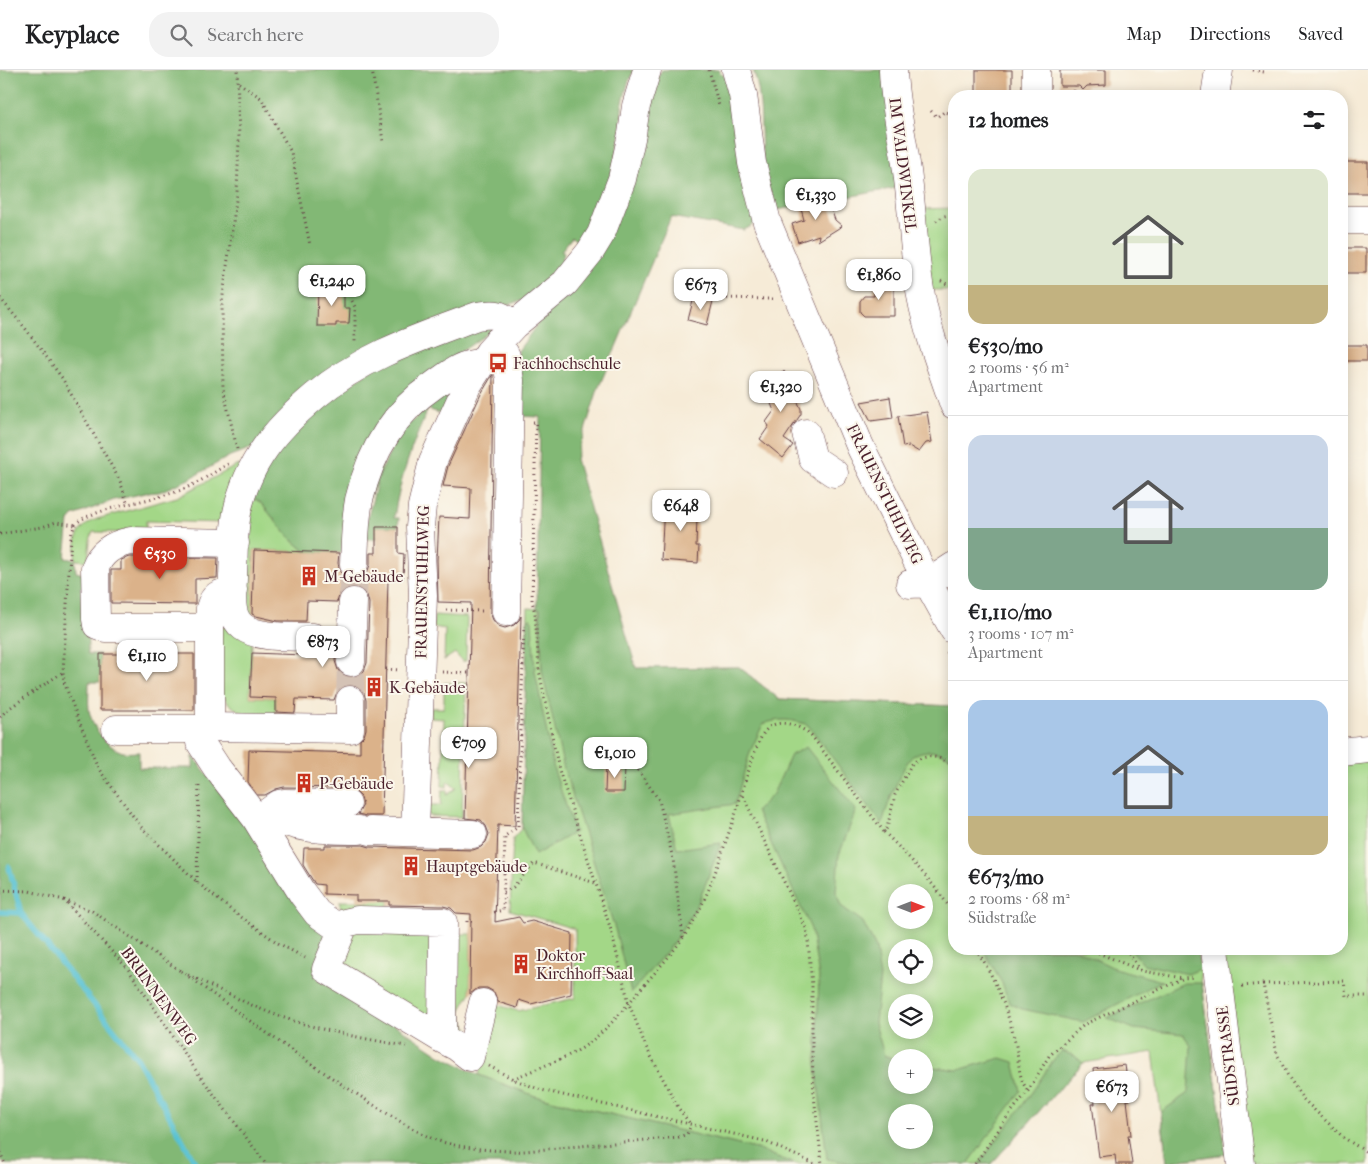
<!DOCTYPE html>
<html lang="en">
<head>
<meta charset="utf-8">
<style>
  :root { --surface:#fff; --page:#f2f2f2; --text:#202124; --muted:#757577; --line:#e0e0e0; --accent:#c8321e }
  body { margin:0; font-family:"IM FELL French Canon",serif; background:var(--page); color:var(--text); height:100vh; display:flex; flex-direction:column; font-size:19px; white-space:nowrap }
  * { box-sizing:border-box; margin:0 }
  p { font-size:16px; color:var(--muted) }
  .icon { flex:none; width:28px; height:28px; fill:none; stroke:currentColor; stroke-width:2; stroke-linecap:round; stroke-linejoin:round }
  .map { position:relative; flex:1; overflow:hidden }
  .drawer { position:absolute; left:948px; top:20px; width:400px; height:865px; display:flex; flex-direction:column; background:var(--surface); border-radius:20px; box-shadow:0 2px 12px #0003 }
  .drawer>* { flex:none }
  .needle { width:32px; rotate:90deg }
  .controls { position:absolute; left:888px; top:814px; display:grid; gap:10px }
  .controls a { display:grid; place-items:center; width:45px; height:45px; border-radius:50%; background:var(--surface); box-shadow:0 2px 12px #0003; font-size:25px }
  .price { position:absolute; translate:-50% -42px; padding:0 11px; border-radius:10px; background:#fff; color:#222; font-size:16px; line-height:32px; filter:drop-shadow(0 1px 2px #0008) }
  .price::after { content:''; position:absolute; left:50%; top:30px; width:15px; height:11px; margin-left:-8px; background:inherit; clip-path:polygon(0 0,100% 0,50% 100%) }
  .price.current { background:var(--accent); color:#fff }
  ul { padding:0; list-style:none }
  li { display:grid; align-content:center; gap:10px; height:265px; padding:0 20px }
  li+li { border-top:1px solid var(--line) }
  li span { display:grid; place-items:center; height:155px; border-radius:15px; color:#555 }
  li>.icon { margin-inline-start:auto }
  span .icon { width:90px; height:90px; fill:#fffc; stroke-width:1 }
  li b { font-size:21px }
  h2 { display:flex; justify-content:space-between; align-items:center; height:60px; padding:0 20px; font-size:21px }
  header { display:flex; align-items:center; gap:30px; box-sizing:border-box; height:70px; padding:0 25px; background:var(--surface); border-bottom:1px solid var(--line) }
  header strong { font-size:24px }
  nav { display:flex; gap:28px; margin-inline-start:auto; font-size:18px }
  .search { width:350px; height:45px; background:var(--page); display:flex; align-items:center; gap:12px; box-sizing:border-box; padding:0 18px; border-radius:20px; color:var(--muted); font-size:19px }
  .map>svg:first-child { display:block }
  .green { fill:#a3d787; stroke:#767b59; fill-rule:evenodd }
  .forest { fill:#82b874; stroke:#666c50; fill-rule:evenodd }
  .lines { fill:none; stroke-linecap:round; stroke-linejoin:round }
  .stream { stroke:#56c1d2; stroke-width:5.5 }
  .building { fill:#dbb28a }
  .minor-tunnel { stroke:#d4c2b5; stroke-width:28; stroke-dasharray:28 14; stroke-linecap:butt }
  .minor-casing { stroke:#643e45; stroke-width:29 }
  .path { stroke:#643e45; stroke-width:3; stroke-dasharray:1 4; stroke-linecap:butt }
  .minor { stroke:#fff; stroke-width:28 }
  .labels { text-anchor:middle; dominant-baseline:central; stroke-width:4; stroke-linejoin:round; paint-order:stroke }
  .street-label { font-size:16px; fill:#4a1f2b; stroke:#fbf7ec }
  .poi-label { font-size:16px; fill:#4a1f2b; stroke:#fbf7ec; text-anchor:start }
</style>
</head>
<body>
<header>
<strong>Keyplace</strong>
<div class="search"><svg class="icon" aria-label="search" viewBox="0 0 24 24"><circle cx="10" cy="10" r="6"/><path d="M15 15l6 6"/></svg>Search here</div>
<nav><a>Map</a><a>Directions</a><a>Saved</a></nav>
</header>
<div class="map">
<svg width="1368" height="1094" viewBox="0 0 1368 1094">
  <rect width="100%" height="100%" fill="#fbf7ec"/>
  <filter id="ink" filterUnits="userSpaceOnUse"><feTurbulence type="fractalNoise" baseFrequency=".02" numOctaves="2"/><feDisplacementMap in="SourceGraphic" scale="10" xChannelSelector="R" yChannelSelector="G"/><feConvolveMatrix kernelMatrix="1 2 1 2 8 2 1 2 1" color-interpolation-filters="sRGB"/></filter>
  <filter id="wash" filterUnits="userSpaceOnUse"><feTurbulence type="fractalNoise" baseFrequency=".0096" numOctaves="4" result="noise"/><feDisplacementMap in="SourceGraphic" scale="20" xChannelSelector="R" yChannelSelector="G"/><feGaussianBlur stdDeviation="1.12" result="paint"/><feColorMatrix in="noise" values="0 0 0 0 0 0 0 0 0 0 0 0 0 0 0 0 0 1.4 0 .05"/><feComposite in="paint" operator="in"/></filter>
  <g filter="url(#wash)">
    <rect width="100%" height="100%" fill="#f6ebd7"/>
    <path class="green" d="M954 138V220H926L918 139Z
      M240 395 225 453 146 451V463L93 462 90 470 88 491 75 490C76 468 75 459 97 449L177 427 236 396Z
      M248 425 260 432 289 467 306 482 254 480 252 550H244Z
      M528 538 539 539 542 600 739 597 779 629 954 636V879H1197L1226 1084 1167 1092 1153 982 1083 993 991 1094H794L760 1080 535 1026 479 1005 495 934 518 941 575 928V859L510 840 513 768 522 758ZM896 822H924V850H896ZM896 878H924V905H896ZM896 932H924V960H896ZM896 988H924V1015H896ZM896 1042H924V1070H896Z
      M434 545 467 547 466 591H462L455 583 444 590 445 559 433 557Z
      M228 556 252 571 250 627 276 628 275 647 245 645 230 635 222 625 217 557Z
      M444 613H466L462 747 429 746 426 735H441L442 720H447V725L456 718 447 711V717L442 716 444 649 431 648V638H444Z
      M1368 683V1094H1245L1217 879H1341V686Z
      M389 826V842L344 840 340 836V831H368Z
      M355 857 434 863V968L337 900Z
      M461 864H471L470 924 460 941 469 961 465 979 447 968 455 865Z"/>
    <path class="forest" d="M0 0H634L628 13 622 36 621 64 606 130 580 174 572 167 561 181 564 183 561 189 567 193 529 229 507 235 378 278 252 378 230 386 189 409 159 422 145 423 114 430 73 446 69 451 65 488 75 490 76 502 87 505 88 584H100V612H89C89 621 88 631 89 640 92 657 106 677 123 682 128 683 134 682 139 682V698H193V686L329 860 314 900 440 985 479 1005 535 1026 760 1080 794 1094H6L0 1091Z
      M662 0H718L725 7 730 20 757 153 744 160 671 147 598 319 576 389 636 598 739 597 779 629 954 636V690C943 682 925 677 913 686 902 694 886 739 882 754L808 655C791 649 780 648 763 654L750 682 735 734 669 744 677 779 721 773 699 831 686 854 668 880 631 923 615 859 564 699 542 601 540 539H537L540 347 517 346 518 281 543 246 581 212 655 10Z
      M753 0H887L896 118 777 140C773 131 769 121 766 111 757 74 766 36 753 0Z
      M493 255 491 261 452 288 421 314 344 483 306 482 289 467 260 432 248 425 284 362 387 288Z
      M457 309 441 344 428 339C412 376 400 407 394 448H399L398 457H376V469H362L387 375Z
      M530 548 532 551 535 601 554 700 575 762 535 785 522 758 527 551Z
      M806 677 856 740 839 785 836 822 841 836 863 852 876 878 880 907 875 953 884 985 896 990V1015H924V996L958 1000 1001 988 1014 992 1021 1021 968 1094H855L827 1089 816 995 819 907 811 859 756 741 773 724 791 685ZM896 1042H924V1070H896Z
      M983 879H1075L1114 898 1162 911 1083 952 1022 939 1009 933 1003 915Z
      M1131 879H1197L1200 899 1188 904 1143 894Z
      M1184 913H1202L1226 1084 1167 1092 1161 1042 1188 1023 1191 976 1183 964 1134 959 1107 948Z
      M1062 981 1075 986 1083 993 991 1094H979L1030 1025 1054 989Z"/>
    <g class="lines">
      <path class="stream" d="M9 797 21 843 137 988 196 1094
        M0 842 21 843"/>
    </g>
    <g id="blocks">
      <path class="building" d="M976 0H1012V26H976Z
        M1060 0H1106V15L1087 16 1083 20 1079 16H1060Z
        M1341 92H1368V123H1341Z
        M813 131H828L835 150 842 156 818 171 819 165 798 172 792 154 804 150 800 135Z
        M1341 178H1366V203H1341Z
        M874 211H894V246H864L860 242V231L864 226H874Z
        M318 217 344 218V238H350L349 253H336V256H317Z
        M694 227 713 231 707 255 688 250Z
        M1341 275H1367V291H1341Z
        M784 301 801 339V344L784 369 793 375 783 388 760 369 769 356 766 352 774 341 762 311Z
        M493 304 490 542 493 550 498 556 505 558 514 555 519 550 521 546 515 756 498 755 495 852 519 847 523 853 532 851 572 863 571 924 531 934 519 930 517 938 498 932 494 922 487 918H478L470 924 471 844 456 843 451 838 443 836 389 835V831H356V825L324 824V815L315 814 303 795 304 778H325V775H363L370 777 473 780 481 777 486 772 489 764 486 756 481 750 465 748 471 533 438 532 437 490 439 447 470 449 471 418 443 416 448 396 481 324Z
        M890 327 893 348 871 351 861 332Z
        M927 342 932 372 926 373 919 382 909 376 903 377 898 346Z
        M695 429 701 430 705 437 703 444 697 448 696 476H699L698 493 661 490 664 435 685 436Z
        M376 457H398V483L404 484 403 509H388L382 746H366L358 744 363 735 361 727 355 721 348 718 284 717 276 719 265 725H257L248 712 249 680 360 683V670L364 666 366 659V630L364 623 358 617 350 614 343 616 337 622 334 630 296 629 295 643 276 642V628L250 627 252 583 330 586V580H336L335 591 338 600 342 605 350 608 358 606 364 601 367 593 369 533 367 525 362 519 353 516 346 518 340 523 337 532 307 531 306 551H278L256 546 252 544 254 480 339 483 338 493 340 502 346 507 354 510 361 508 367 503 370 495V483H376Z
        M129 487 218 488 217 508 195 509V534L111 533V500H121V490Z
        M100 584H194V640H100Z
        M606 695 625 696 624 722H605Z
        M1125 995 1130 1030H1127L1131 1065H1128L1132 1094H1116L1115 1085 1099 1087 1092 1034H1095L1093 1017 1095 1016 1093 999Z"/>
    </g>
  </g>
  <g filter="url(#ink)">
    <use href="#blocks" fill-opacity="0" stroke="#643e45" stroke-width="1"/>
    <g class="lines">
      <path class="minor-tunnel" d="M353 532 354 494
        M350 630 351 592"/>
      <defs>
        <path id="minor" d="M736 0 743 25 752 93 767 152 860 376 928 513 954 560
          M893 0C894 37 904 72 908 109 913 148 914 187 921 226 928 263 942 300 954 335
          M1036 0V26
          M1215 26 1219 0
          M1341 150H1368
          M498 271 506 286 510 310 506 542
          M806 363 813 389 834 403
          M354 494C355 473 355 451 359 430 370 383 394 342 434 315 451 303 460 294 481 293
          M910 514 928 513 954 496
          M233 520C219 524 214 524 210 538V654L200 672 217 698 255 747 302 823 317 843 341 860
          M210 558H105L97 555 96 549 95 498C101 481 114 474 131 471L235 473
          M313 567C293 566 259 569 243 557 228 546 233 523 233 507 234 486 233 464 237 443 247 392 277 358 315 326 362 286 421 267 477 246 495 243 500 243 514 255
          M351 592 353 532
          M116 659H198L208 657 350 659V630
          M1341 682 1368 679
          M267 743 279 734 284 733 347 734
          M255 747 267 743C293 760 328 760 359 760
          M370 761 473 764
          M415 762 423 526 420 457 422 436 433 391 467 316 489 282 514 255 565 213 590 182 601 164 622 109 632 64 636 36 647 0
          M1215 879 1241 1094
          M442 969 443 852 358 850 345 853 326 899 442 969 457 977 470 987 483 933"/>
      </defs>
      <use href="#minor" class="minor-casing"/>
      <path class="path" d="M372 0 383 71
        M709 0 719 36
        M1253 0 1264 2 1265 0
        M239 13 261 28 291 82 310 175
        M1073 26 1075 16
        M931 41 937 47 944 42 954 44
        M936 151 944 146 954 144
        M941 211 949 215H954
        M0 228 25 258 62 308 120 411 128 435
        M717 228 774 229
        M352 231 355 237V272
        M533 352H536L532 531 535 543 539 600 559 700 611 860 629 934 646 977 679 1039 691 1055
        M237 379 223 318 222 233 237 123 239 68 237 0
        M228 394C213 403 197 414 181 420 160 429 84 440 75 455 73 458 72 463 71 466L63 602 64 612 75 641 98 698 141 757 197 812 231 840 278 873 305 888
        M0 464 42 457 56 452 75 455
        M446 540 485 541
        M947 582 954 595
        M386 599 399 600
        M442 602 469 603
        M0 647 8 639 63 602
        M605 680 631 690 659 730 673 789 683 867
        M743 726 807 860 812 915V983L814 1026 822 1094
        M884 762C910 788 934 813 954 844
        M197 812 199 713
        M0 820 29 821 64 830 128 899 195 999 266 1094
        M504 822 513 817 534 793 595 813
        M64 830 92 841 182 902
        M494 842 503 840 505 766 518 757 524 556
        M467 852V851H473
        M976 879C996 909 1008 941 1016 976 1019 992 1018 1008 1028 1021
        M1089 879 1142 901 1183 908
        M1126 879 1141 901
        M181 901C236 941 292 982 349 1019 374 1035 405 1056 431 1068 453 1078 501 1082 525 1081L679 1067 687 1064 691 1055
        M188 905C214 917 241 931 268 942 312 959 360 968 406 976
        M1263 914 1344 911 1346 926H1368
        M1242 916 1263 914 1277 984 1288 1006 1303 1029 1344 1068 1368 1083
        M489 996 513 1009 541 1020 764 1071 815 1094
        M513 1009C534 999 563 990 582 978 604 963 622 942 638 922 657 900 677 879 692 854 711 821 721 784 734 748 741 729 755 671 766 660 778 647 799 655 811 665L884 762 887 758 895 725 911 695C923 682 942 686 954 696
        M0 1082 5 1094
        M975 1094 1008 1046 1028 1021 1049 986 1085 954 1184 908 1195 907"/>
      <use href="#minor" class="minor"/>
    </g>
  </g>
  <defs>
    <symbol id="bus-bare" viewBox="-9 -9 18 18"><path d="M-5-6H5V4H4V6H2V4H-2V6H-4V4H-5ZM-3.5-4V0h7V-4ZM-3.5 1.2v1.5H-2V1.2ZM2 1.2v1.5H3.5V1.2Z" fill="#c8321e" stroke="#fbf7ec" stroke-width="2.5" paint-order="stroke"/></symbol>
    <symbol id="building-bare" viewBox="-9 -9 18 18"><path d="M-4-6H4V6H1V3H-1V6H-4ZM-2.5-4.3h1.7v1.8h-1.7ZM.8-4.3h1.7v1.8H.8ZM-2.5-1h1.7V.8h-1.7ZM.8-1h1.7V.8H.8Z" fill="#c8321e" stroke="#fbf7ec" stroke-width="2.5" paint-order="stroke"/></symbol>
  </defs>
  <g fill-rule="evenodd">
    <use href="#bus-bare" x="484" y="279" width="28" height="28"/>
    <use href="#building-bare" x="295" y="492" width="28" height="28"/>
    <use href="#building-bare" x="360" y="603" width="28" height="28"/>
    <use href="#building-bare" x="290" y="699" width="28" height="28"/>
    <use href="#building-bare" x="397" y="782" width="28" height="28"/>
    <use href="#building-bare" x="507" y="880" width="28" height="28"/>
  </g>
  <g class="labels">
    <g class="street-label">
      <text transform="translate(903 95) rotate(83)">IM WALDWINKEL</text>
      <text transform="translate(885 424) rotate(64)">FRAUENSTUHLWEG</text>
      <text transform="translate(422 512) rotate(-89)">FRAUENSTUHLWEG</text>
      <text transform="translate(159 926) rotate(54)">BRUNNENWEG</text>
      <text transform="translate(1228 986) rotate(-97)">SÜDSTRASSE</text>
    </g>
    <g class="poi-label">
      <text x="513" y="293">Fachhochschule</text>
      <text x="324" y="506">M-Gebäude</text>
      <text x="389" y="617">K-Gebäude</text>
      <text x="319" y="713">P-Gebäude</text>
      <text x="426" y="796">Hauptgebäude</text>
      <text x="536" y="885">Doktor<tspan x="536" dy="18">Kirchhoff-Saal</tspan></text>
    </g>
  </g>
</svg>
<div class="controls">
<a><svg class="needle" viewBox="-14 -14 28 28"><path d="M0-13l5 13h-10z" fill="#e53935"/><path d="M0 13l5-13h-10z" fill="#757577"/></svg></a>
<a><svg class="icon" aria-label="locate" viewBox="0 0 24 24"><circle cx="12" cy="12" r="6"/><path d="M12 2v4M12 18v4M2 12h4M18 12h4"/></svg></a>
<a><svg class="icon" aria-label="layers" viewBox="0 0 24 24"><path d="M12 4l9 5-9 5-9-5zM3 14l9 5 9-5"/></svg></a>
<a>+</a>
<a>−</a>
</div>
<b class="price" style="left:816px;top:151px">€1,330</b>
<b class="price" style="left:879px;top:231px">€1,860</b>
<b class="price" style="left:332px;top:237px">€1,240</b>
<b class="price" style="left:701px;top:241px">€673</b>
<b class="price" style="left:781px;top:343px">€1,320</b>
<b class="price" style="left:681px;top:462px">€648</b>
<b class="price current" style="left:160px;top:510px">€530</b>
<b class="price" style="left:323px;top:598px">€873</b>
<b class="price" style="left:147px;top:612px">€1,110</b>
<b class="price" style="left:469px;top:699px">€709</b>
<b class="price" style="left:615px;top:709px">€1,010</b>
<b class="price" style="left:1112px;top:1043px">€673</b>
<section class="drawer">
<h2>12 homes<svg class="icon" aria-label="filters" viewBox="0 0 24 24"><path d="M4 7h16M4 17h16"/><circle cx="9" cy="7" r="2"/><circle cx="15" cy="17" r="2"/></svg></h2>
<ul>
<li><span style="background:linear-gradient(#dfe7d0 75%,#c2b280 0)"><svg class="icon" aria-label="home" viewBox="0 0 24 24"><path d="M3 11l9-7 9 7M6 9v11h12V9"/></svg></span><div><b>€530/mo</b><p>2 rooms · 56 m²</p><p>Apartment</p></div></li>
<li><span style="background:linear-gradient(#c9d6e8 60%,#7fa58c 0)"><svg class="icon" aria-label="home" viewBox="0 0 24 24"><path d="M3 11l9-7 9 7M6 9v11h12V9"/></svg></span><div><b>€1,110/mo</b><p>3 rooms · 107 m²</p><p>Apartment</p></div></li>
<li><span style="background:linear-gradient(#a9c7e8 75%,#c2b280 0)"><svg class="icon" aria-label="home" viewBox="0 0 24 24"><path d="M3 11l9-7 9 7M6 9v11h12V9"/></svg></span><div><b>€673/mo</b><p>2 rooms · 68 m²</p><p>Südstraße</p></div></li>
</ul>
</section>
</div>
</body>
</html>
